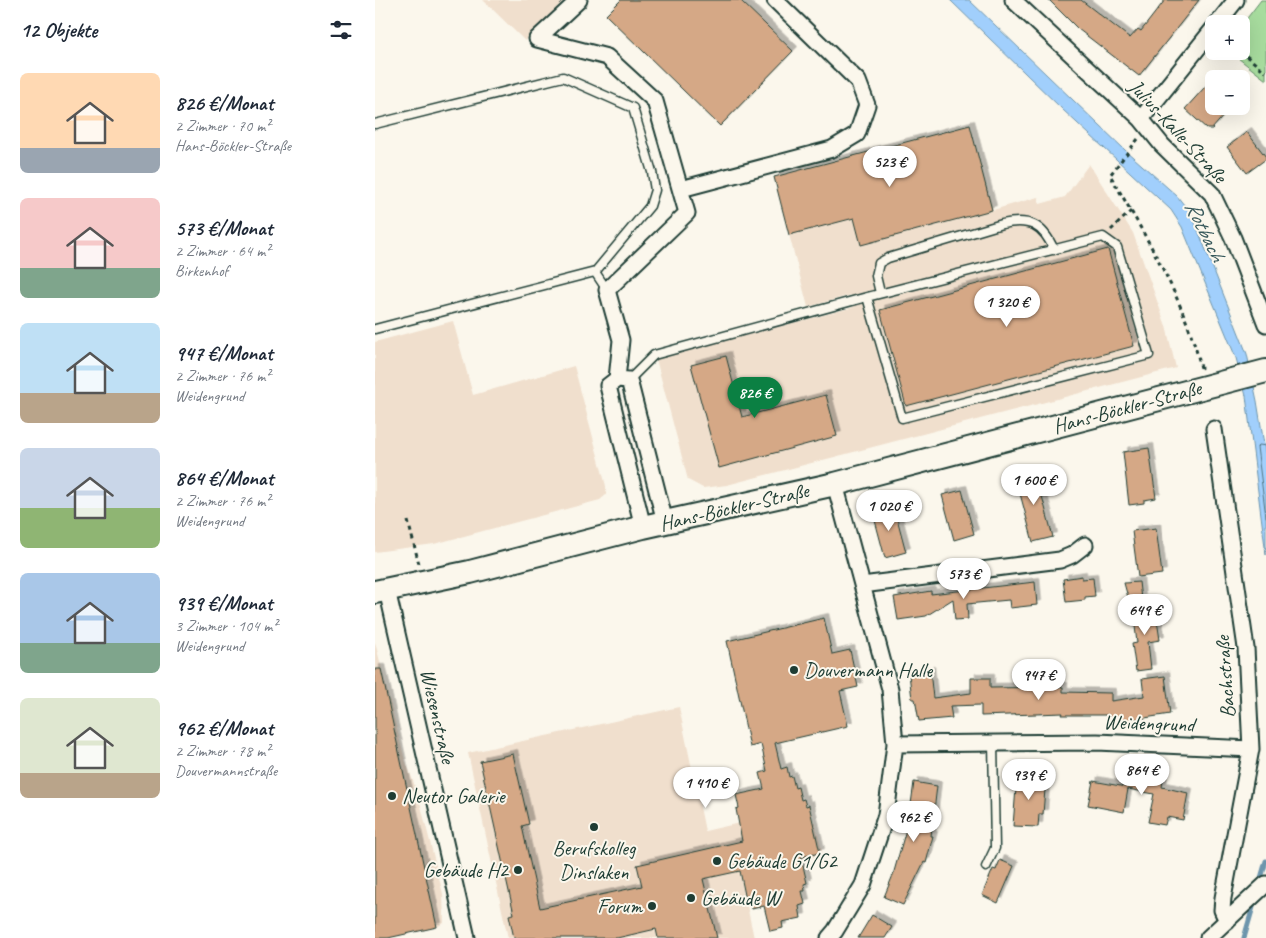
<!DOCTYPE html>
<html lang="de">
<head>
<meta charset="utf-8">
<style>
  :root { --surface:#fff; --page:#f6f6f7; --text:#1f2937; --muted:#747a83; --accent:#0b8043 }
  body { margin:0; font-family:Caveat,sans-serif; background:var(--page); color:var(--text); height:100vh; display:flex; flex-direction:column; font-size:19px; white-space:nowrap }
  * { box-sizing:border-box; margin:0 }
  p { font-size:16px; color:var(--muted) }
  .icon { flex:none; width:28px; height:28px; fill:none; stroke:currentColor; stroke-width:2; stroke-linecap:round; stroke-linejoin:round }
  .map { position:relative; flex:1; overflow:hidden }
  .side { display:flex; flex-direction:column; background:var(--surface); width:375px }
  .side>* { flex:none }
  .buttons { position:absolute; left:830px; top:15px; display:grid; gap:10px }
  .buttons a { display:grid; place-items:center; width:45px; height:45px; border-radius:8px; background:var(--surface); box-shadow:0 5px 20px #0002; font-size:25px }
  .price { position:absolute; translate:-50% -42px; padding:0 11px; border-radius:18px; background:#fff; color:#222; font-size:16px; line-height:32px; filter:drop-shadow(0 1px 2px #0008) }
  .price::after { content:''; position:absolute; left:50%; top:30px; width:15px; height:11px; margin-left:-8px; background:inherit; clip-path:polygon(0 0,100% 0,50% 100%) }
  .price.active { background:var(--accent); color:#fff }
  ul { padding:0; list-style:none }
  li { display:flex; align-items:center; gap:15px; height:125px; padding:0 20px }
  li span { display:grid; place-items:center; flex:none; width:140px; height:100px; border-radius:8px; color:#555 }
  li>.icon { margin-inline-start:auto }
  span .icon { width:60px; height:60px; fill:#fffc; stroke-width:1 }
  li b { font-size:21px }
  h2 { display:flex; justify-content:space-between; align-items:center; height:60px; padding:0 20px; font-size:21px }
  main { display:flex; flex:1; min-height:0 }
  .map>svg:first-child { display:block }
  .built { fill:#f0dfcd }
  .green { fill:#a7dc9e; stroke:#638c69 }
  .water { fill:#a1cffc; stroke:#6d95ac }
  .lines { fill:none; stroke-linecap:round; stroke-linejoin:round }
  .shore { stroke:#537784; stroke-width:1 }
  .stream { stroke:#6d95ac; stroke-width:5 }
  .building { fill:#d5a886; stroke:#1f3d34; filter:url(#shadow) }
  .service-casing { stroke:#1f3d34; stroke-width:11 }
  .minor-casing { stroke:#1f3d34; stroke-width:19 }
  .secondary-casing { stroke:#1f3d34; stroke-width:26 }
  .path { stroke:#1f3d34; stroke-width:3; stroke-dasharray:4 4; stroke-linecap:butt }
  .service { stroke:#fbf7ec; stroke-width:8 }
  .minor { stroke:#fbf7ec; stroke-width:15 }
  .secondary { stroke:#fbf7ec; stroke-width:22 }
  .poi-dot { fill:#1f3d34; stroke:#fbf7ec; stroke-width:2 }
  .labels { text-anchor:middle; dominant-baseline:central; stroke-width:4; stroke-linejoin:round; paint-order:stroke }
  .street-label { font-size:21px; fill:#1f3d34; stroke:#fbf7ec }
  .poi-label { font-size:21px; fill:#1f3d34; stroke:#fbf7ec; text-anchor:start }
  .water-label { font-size:22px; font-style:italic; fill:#395a5c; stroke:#fbf7ec }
</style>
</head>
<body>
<main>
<section class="side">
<h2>12 Objekte<svg class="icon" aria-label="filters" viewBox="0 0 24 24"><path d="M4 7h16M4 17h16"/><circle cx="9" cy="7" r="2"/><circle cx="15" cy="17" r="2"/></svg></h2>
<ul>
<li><span style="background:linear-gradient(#ffd9b3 75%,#9aa5b1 0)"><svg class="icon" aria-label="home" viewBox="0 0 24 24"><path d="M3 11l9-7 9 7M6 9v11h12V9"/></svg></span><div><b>826 €/Monat</b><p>2 Zimmer · 70 m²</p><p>Hans-Böckler-Straße</p></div></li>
<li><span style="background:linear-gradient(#f6c9c9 70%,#7fa58c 0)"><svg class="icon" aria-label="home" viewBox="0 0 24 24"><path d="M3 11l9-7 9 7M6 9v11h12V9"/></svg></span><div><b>573 €/Monat</b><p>2 Zimmer · 64 m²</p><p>Birkenhof</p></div></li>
<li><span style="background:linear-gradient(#bfe0f5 70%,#b9a48a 0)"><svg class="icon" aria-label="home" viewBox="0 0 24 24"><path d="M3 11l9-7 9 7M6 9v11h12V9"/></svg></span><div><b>947 €/Monat</b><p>2 Zimmer · 76 m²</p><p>Weidengrund</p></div></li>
<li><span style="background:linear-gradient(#c9d6e8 60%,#8fb573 0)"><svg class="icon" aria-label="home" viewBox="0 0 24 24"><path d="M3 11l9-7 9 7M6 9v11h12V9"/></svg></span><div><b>864 €/Monat</b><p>2 Zimmer · 76 m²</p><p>Weidengrund</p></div></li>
<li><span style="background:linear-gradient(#a9c7e8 70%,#7fa58c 0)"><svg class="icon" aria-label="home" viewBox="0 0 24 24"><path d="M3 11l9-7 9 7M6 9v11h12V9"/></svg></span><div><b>939 €/Monat</b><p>3 Zimmer · 104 m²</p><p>Weidengrund</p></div></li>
<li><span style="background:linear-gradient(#dfe7d0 75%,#b9a48a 0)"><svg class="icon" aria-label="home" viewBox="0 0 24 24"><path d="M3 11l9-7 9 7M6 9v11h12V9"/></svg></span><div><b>962 €/Monat</b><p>2 Zimmer · 78 m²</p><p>Douvermannstraße</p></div></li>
</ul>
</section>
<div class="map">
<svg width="891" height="938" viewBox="0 0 891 938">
  <defs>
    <filter id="shadow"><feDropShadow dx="4.5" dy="-4.5" stdDeviation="0" flood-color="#0004"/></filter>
  </defs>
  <rect width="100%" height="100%" fill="#fbf7ec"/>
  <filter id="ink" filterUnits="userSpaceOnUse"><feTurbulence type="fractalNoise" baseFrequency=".02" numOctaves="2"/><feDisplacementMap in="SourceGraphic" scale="10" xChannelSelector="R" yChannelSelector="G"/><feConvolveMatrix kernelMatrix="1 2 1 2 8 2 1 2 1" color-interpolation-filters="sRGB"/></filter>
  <g filter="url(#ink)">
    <path class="built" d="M108 0H190L150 41Z
      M595 125 618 210 663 197 665 204 690 197 714 164 758 233 791 326 801 368 352 485 328 488 313 480 281 359 479 307 476 295 433 307 399 177Z
      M78 321 98 395 199 366 231 486V495L225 500 59 544 0 552V342Z
      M0 642 29 757 43 794 68 894 69 923 62 927 13 938H0Z
      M304 707 330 831 395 816 398 831 440 822 448 855 365 873 379 938H133L93 753Z"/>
    <path class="green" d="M886 0H891V80L854 51H866V26Z"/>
    <path class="water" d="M575 0H594L750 150 802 196 817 215 872 354 882 401 891 457V555L871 396 861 358 807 227 796 210 688 110Z"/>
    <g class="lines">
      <path class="shore" d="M891 446 884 445 882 447 891 517"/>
      <path class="stream" d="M884 885 891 861
        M869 938 880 900"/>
    </g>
    <path class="building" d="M246 0H365L418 51 345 126 231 15Z
      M674 0H706L755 38 763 29 766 31 790 0H824L764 76 703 29Z
      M839 77V106H843L850 114 837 129H832L810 109Z
      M595 125 617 210 486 245 479 218 414 235 399 177Z
      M872 132 891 157V159L872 173 852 147Z
      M733 249 759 346 531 406 505 310Z
      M351 356 367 417 451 395 462 436 344 468 316 365Z
      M774 448 781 498 769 500V503L754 505 748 452Z
      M660 470 678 537 658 542 640 475Z
      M587 490 599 534 579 540 567 495Z
      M519 507 531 552 510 558 498 513Z
      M781 528 787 574 763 577 757 531Z
      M707 576V579L718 578 720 596 710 597V600L691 602 688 579Z
      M660 582 662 605 635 608 634 600 592 604 593 619 580 620 578 599 551 616 523 620 519 597 556 591V594Z
      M764 582 766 599 754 601 749 583Z
      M780 607 785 640 773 642 776 669 761 671 757 644 762 643 758 609Z
      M449 618 457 654 475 650 483 687 465 691 473 726 400 743 406 769 412 767 414 777 417 776 420 788 423 787 426 800 429 799 431 806 434 805 445 853 426 857 432 883 429 884 430 891H427L430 904 424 906 426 918 407 922 408 928 395 931 389 906 377 909 375 899 371 900 365 871 328 879 342 938H283L281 929 242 938H139L134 915 139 914 105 761 138 754 154 824 147 826 165 908 267 886 262 865 367 841 361 809 364 808 361 795 389 789 385 773 392 771 386 744 375 747 352 641Z
      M0 669H6L62 927 13 938H0Z
      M555 671 558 698 596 693V678H615V688L688 687V692L736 693V701L769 696 767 679 790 676 795 714 757 720H734V715H687L688 713 606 716V705L575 706 577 718 544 721 540 699H537L534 674Z
      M755 768 789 774 787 787 813 793 808 820 792 817 790 825 773 822 779 794 753 789 749 812 713 805 718 781 751 787Z
      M642 775 671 777 668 814H664L663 827 638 826Z
      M539 782 562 786 556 836H558L551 863 549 862 528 905 509 897 518 875 534 819Z
      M625 860 639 866 623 903 607 895 618 869 621 870Z
      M497 915 517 927 510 938H483Z"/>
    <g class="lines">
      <defs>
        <path id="service" d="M0 124 188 77 258 108 277 172 280 190 275 206 220 272 0 329
          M220 272 232 290
          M505 293 501 276 504 263 513 258 627 224C654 218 668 224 679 250
          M254 380 279 355 492 297 728 237 742 247 774 355 527 418 492 297
          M611 867 620 848 618 743"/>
        <path id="minor" d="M204 0 162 39 232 57 280 101 312 213 232 290 246 340 242 379
          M638 0 766 119 787 145 837 194 858 238 891 324
          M842 24 861 0
          M766 119 839 28
          M306 189 457 149 482 134 492 105 483 81 400 0
          M839 429 871 648 876 749 848 898 847 910 852 921
          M268 527 233 386 242 379 254 380 290 522
          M487 585 685 560 697 555 710 545
          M12 590 92 938
          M520 744 722 742 876 749
          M454 938 460 931 488 885 511 815 520 744 515 689 460 484
          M833 938 891 884"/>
        <path id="secondary" d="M0 592 95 572 268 527 460 484 891 371"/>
      </defs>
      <use href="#service" class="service-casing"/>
      <use href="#minor" class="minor-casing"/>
      <use href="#secondary" class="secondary-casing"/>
      <path class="path" d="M865 51 891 72
        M763 139 735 175C771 237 809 298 826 368L824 369
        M736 230 756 211
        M33 521 44 564"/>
      <use href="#service" class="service"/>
      <use href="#minor" class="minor"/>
      <use href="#secondary" class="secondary"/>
    </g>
  </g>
  <g class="poi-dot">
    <circle cx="419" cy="670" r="5"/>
    <circle cx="17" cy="796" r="5"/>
    <circle cx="219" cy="827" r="5"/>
    <circle cx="342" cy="861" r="5"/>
    <circle cx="143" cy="870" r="5"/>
    <circle cx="316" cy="898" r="5"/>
    <circle cx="277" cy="906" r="5"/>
  </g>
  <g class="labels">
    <g class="street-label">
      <text transform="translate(803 131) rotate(47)">Julius-Kalle-Straße</text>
      <text transform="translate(752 407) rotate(-15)">Hans-Böckler-Straße</text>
      <text transform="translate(359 507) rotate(-13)">Hans-Böckler-Straße</text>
      <text transform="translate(850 677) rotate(-94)">Bachstraße</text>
      <text transform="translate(63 716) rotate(77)">Wiesenstraße</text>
      <text transform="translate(774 723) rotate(2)">Weidengrund</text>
    </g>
    <g class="poi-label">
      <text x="429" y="670">Douvermann Halle</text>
      <text x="27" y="796">Neutor Galerie</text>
      <text x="219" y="848" text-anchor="middle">Berufskolleg<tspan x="219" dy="24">Dinslaken</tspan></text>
      <text x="352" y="861">Gebäude G1/G2</text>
      <text x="133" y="870" text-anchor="end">Gebäude H2</text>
      <text x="326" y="898">Gebäude W</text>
      <text x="267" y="906" text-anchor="end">Forum</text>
    </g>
    <g class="water-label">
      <text transform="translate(830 231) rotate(64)">Rotbach</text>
    </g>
  </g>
</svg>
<div class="buttons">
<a>+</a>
<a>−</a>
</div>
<b class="price" style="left:515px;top:188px">523 €</b>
<b class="price" style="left:632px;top:328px">1 320 €</b>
<b class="price active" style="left:380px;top:419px">826 €</b>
<b class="price" style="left:659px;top:506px">1 600 €</b>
<b class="price" style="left:514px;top:532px">1 020 €</b>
<b class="price" style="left:589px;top:600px">573 €</b>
<b class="price" style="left:770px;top:636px">649 €</b>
<b class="price" style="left:664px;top:701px">947 €</b>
<b class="price" style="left:767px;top:796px">864 €</b>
<b class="price" style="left:654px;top:801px">939 €</b>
<b class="price" style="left:331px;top:809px">1 410 €</b>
<b class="price" style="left:539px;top:843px">962 €</b>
</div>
</main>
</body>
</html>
